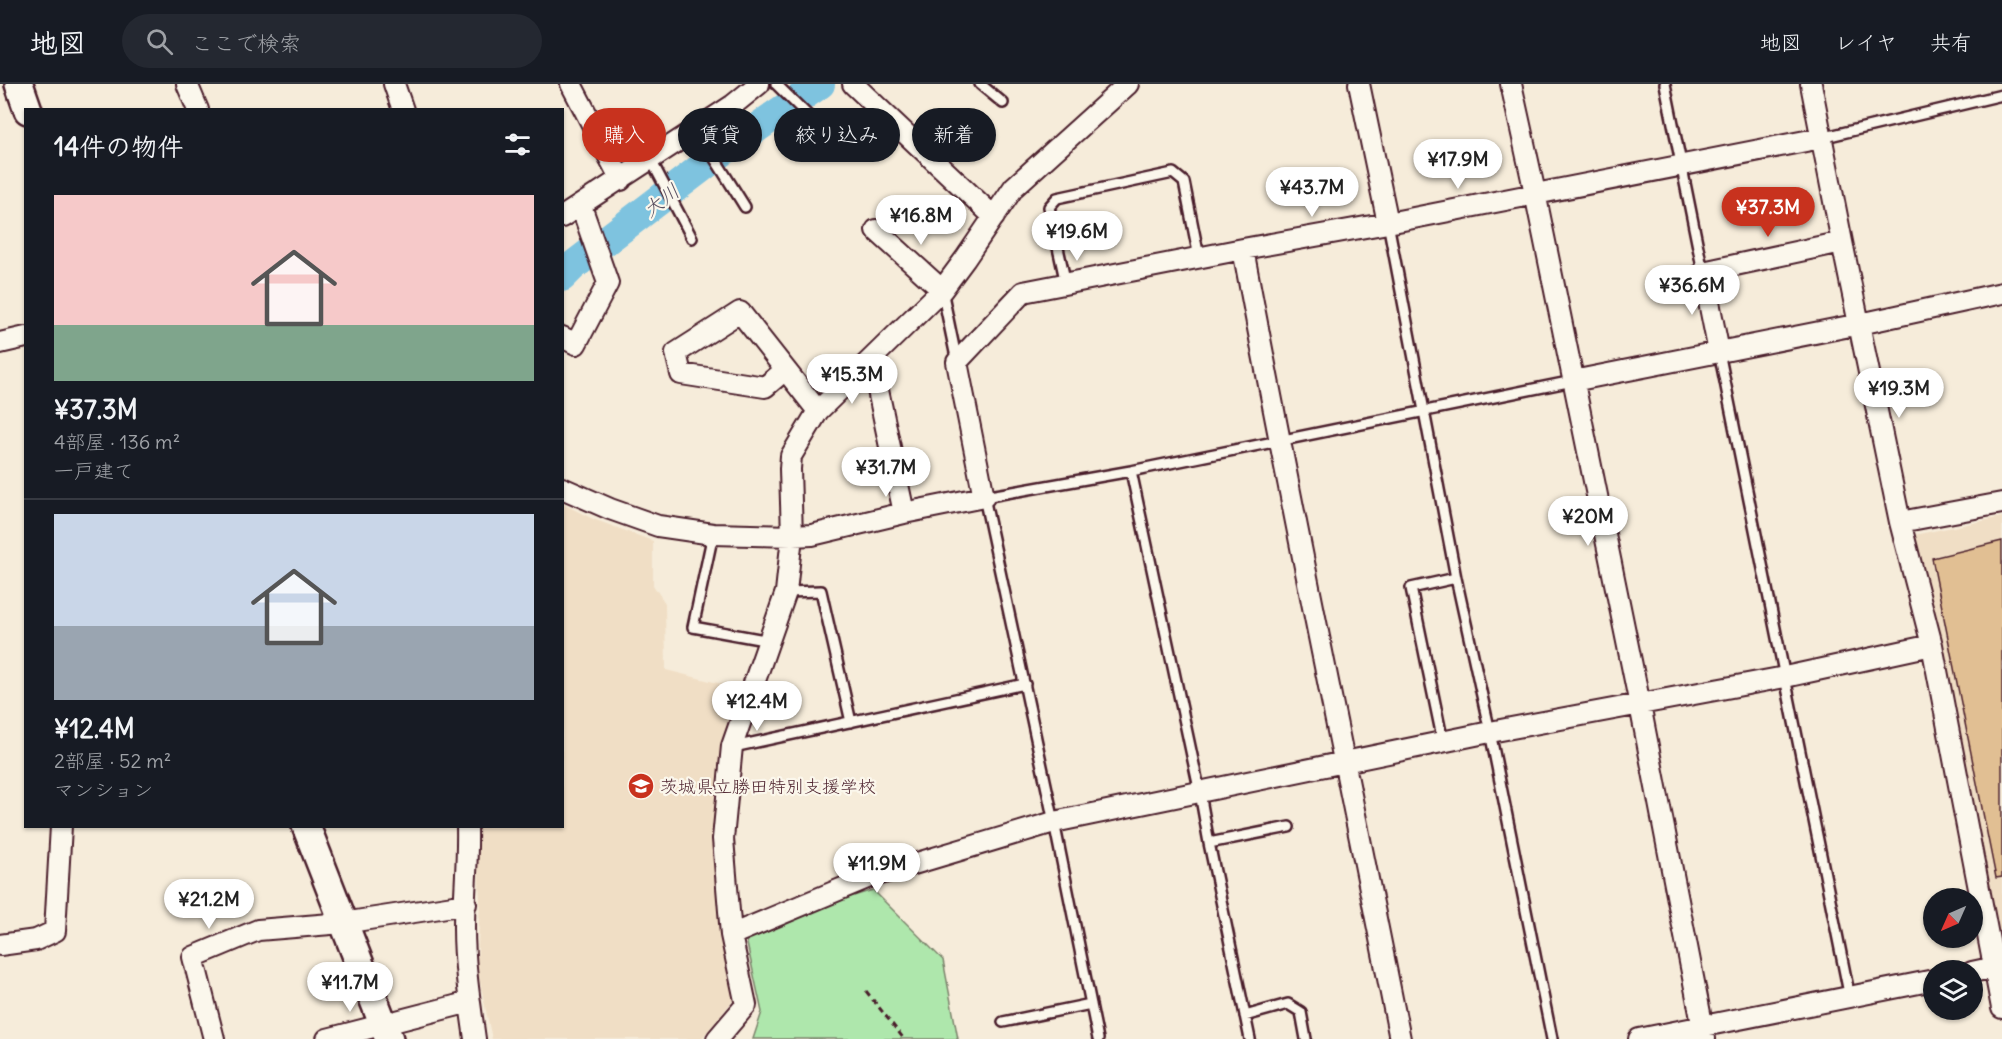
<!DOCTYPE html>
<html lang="ja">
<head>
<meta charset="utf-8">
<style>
  :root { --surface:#171b24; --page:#242831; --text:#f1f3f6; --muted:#9ea1a6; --line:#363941; --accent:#c8321e }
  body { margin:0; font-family:Delius,"Klee One",sans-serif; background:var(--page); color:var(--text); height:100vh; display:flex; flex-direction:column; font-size:22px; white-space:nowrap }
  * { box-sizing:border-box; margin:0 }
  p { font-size:20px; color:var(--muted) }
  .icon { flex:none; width:33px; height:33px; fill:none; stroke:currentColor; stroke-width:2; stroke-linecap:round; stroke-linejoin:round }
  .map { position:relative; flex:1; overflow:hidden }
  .sheet { position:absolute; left:24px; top:24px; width:540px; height:720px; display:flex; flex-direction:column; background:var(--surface); border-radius:0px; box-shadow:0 2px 4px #0004 }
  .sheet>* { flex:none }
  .guide { position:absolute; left:582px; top:24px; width:570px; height:54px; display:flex; gap:12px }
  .needle { width:39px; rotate:225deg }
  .controls { position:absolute; left:1923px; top:804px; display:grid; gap:12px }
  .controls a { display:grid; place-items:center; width:60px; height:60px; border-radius:50%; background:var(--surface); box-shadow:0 2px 4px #0004; font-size:30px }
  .price { position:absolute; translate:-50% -51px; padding:0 14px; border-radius:21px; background:#fff; color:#222; font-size:20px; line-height:39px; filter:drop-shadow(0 2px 3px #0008) }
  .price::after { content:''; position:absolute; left:50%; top:36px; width:18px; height:14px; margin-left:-9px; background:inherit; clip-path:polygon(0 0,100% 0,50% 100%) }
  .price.active { background:var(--accent); color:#fff }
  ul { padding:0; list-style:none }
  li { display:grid; align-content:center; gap:12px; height:318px; padding:0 30px }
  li+li { border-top:2px solid var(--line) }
  li span { display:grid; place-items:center; height:186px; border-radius:0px; color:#555 }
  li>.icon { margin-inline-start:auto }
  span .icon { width:108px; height:108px; fill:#fffc; stroke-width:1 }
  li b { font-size:26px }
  h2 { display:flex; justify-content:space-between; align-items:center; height:72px; padding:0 30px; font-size:26px }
  .tag { padding:0 21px; border-radius:27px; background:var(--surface); box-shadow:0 2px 4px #0004; font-size:21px; line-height:54px }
  .tag.active { background:var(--accent); color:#fff }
  header { display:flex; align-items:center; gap:36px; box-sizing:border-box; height:84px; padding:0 30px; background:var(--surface); border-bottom:2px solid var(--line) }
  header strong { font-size:28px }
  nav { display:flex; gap:33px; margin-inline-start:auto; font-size:21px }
  .search { width:420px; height:54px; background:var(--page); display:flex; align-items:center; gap:15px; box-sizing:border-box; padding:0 21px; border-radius:33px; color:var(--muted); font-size:22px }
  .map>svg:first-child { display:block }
  .built { fill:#f0dec5 }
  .green { fill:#aee7ac; stroke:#7c836c; stroke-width:1.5 }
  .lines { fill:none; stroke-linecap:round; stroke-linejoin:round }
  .river { stroke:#7ec3df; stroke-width:30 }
  .building { fill:#e1bf93; stroke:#4a1f2b; stroke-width:1.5 }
  .lane-casing { stroke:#4a1f2b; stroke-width:14 }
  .street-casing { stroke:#4a1f2b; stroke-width:24 }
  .secondary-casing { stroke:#4a1f2b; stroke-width:32 }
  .path { stroke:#4a1f2b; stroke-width:3; stroke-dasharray:6 4.5; stroke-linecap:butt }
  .lane { stroke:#fbf7ec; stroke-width:9 }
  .street { stroke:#fbf7ec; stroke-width:20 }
  .secondary { stroke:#fbf7ec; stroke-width:27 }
  .labels { text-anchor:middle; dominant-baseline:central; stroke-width:4.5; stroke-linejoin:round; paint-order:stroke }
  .poi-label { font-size:18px; fill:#4a1f2b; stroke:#fbf7ec; text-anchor:start }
  .water-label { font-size:20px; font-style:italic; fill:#5a5061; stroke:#fbf7ec }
</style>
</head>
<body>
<header>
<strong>地図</strong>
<div class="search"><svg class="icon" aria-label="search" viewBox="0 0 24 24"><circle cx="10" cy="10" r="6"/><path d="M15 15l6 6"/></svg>ここで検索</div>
<nav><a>地図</a><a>レイヤ</a><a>共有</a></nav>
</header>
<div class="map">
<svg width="2002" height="955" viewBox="0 0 2002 955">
  <rect width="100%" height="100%" fill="#f6ecda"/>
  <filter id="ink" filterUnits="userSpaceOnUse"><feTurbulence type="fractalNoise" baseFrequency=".0167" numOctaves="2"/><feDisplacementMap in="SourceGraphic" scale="12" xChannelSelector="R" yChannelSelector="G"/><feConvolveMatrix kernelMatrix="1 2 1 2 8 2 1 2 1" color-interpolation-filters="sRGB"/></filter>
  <g filter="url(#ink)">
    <path class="built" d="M563 420 593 435 653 457V501L665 519 666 586 742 605 715 739 719 827 735 914 701 955H492L477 884 480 816 476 743 562 742Z
      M2002 433V885L1914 451Z"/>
    <path class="green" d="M873 806 943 876 958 955H753L762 928 744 846Z"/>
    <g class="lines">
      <path class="river" d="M562 193 574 181 722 68 820 0"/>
    </g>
    <path class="building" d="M2002 457V793L1996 794 1932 474Z"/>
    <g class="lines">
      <defs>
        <path id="lane" d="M776 0 831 54
          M980 0 1003 19
          M1665 0 1703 188
          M697 46 745 123
          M1821 54 2002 11
          M651 76 692 154
          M1388 139 1456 494 1490 648 1552 955
          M1066 200 1049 123 1057 114 1173 89 1184 98 1199 173
          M942 206 957 278
          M1719 268 1850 914
          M1131 387 1200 709 1209 759 1250 955
          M713 450 693 543 770 557
          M786 508 821 507 851 638
          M1443 658 1411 504 1456 494
          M732 662H738L1025 600
          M1209 759 1289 743
          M1245 932 1288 920 1301 928 1306 955
          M1003 938 1091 920
          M1098 955 1054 738 984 413 1131 387 1573 297"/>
        <path id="street" d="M187 0 198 26
          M394 0 403 26
          M571 0 621 96
          M853 0 994 133
          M1359 0 1388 139
          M1511 0 1535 109 1640 621 1705 955
          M1811 0 1842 158 1900 438 1932 561 2002 924
          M562 133 733 21 759 0
          M876 146 942 206
          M1243 165C1292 429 1348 691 1400 955
          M562 253 576 260 608 199 581 122
          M0 259 26 253
          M1719 268 1703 188 1842 158
          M865 282 875 292 904 429
          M785 286 765 303 681 290 676 269 740 228 818 327
          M1573 297 1860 240 2002 209
          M562 404 610 425 658 442 713 450 792 452 812 451 904 429 984 413 957 278 1023 208 1243 165 1388 139 1821 54
          M1900 438 2002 419
          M467 742C468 777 464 810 464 844 464 881 470 919 475 955
          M731 851 723 755 732 662 786 508 792 452 790 385 791 372 818 327 942 206 965 175 1014 103 1128 0
          M0 861 36 856 55 847 61 742
          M1972 888 1995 883
          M214 955 193 873 258 846 343 839 466 820
          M327 955 470 918
          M717 955 746 921 731 851 867 794 1054 738 1490 648 1785 593 1932 561
          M1639 955 1934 896"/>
        <path id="secondary" d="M19 0 28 26
          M306 742 389 955"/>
      </defs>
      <use href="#lane" class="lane-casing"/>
      <use href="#street" class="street-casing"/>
      <use href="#secondary" class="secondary-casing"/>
      <path class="path" d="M866 907 904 955"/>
      <use href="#lane" class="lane"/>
      <use href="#street" class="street"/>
      <use href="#secondary" class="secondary"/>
    </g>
  </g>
  <defs>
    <symbol id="school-disc" viewBox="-11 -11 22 22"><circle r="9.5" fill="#c8321e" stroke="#fbf7ec"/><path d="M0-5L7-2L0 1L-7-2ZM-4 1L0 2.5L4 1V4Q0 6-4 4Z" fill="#fff"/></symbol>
  </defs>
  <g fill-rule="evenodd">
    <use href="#school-disc" x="626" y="687" width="30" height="30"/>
  </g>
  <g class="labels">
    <g class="poi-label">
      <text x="660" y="702">茨城県立勝田特別支援学校</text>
    </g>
    <g class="water-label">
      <text transform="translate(661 116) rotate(-38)">大川</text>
    </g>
  </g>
</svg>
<div class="controls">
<a><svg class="needle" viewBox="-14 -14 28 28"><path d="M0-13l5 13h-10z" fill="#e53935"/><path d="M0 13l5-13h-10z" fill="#9ea1a6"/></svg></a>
<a><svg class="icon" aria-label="layers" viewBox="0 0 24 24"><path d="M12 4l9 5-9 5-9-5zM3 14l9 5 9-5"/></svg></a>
</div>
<b class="price" style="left:1458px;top:106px">¥17.9M</b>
<b class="price" style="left:1312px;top:134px">¥43.7M</b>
<b class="price active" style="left:1768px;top:154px">¥37.3M</b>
<b class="price" style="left:921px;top:162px">¥16.8M</b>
<b class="price" style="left:1077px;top:178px">¥19.6M</b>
<b class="price" style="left:1692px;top:232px">¥36.6M</b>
<b class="price" style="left:852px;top:321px">¥15.3M</b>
<b class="price" style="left:1899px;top:335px">¥19.3M</b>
<b class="price" style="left:886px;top:414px">¥31.7M</b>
<b class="price" style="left:1588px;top:463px">¥20M</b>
<b class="price" style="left:757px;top:648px">¥12.4M</b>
<b class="price" style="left:877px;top:810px">¥11.9M</b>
<b class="price" style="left:209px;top:846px">¥21.2M</b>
<b class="price" style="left:350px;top:929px">¥11.7M</b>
<div class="guide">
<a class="tag active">購入</a>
<a class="tag">賃貸</a>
<a class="tag">絞り込み</a>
<a class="tag">新着</a>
</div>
<section class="sheet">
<h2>14件の物件<svg class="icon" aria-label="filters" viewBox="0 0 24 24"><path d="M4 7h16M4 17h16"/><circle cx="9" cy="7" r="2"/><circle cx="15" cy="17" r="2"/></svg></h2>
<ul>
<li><span style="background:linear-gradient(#f6c9c9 70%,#7fa58c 0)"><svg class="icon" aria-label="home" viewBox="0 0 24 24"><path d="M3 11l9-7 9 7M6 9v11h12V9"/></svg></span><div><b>¥37.3M</b><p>4部屋 · 136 m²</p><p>一戸建て</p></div></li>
<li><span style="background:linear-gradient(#c9d6e8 60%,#9aa5b1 0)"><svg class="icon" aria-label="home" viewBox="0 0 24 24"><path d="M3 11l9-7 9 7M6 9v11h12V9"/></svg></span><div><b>¥12.4M</b><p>2部屋 · 52 m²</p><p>マンション</p></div></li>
</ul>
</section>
</div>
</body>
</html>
